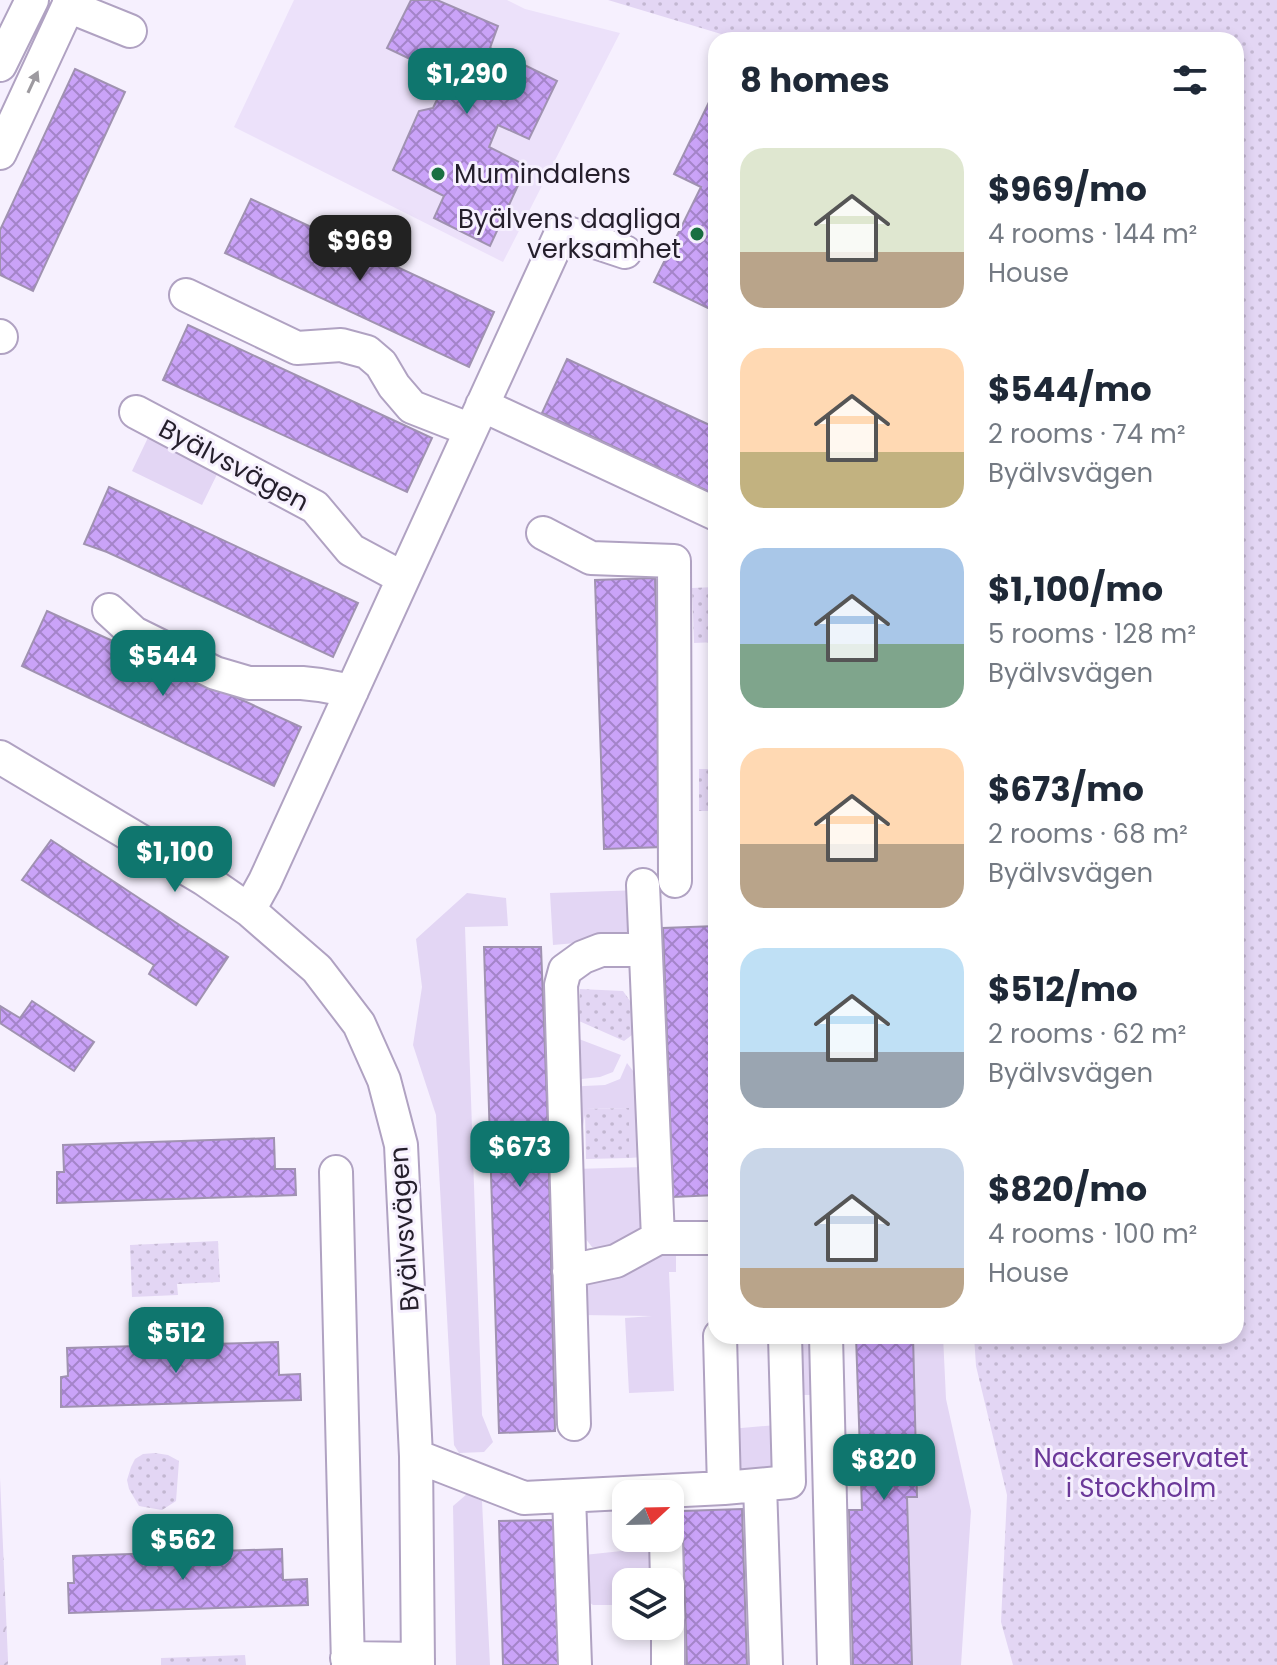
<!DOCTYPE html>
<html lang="en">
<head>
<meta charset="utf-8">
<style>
  :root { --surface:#fff; --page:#f2f2f3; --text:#1f2937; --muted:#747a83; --accent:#0f766e }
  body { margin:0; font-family:Poppins,sans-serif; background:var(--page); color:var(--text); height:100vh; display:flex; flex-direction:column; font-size:30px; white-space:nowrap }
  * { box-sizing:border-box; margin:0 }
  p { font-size:26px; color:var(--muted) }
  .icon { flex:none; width:44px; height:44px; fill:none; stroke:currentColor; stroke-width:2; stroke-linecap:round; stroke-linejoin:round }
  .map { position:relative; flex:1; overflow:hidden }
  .side { position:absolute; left:708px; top:32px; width:536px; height:1312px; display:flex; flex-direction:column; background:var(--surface); border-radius:24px; box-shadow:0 4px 12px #0003 }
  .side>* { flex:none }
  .needle { width:52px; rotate:68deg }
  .controls { position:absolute; left:612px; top:1480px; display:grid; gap:16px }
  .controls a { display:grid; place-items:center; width:72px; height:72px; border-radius:16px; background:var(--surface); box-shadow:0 4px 12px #0003; font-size:40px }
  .price { position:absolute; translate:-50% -68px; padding:0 18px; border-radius:16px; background:var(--accent); color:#fff; font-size:26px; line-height:52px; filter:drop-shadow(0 2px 4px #0008) }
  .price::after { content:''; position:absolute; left:50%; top:48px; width:24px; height:18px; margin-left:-12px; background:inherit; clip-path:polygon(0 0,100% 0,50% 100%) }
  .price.selected { background:#222; color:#fff }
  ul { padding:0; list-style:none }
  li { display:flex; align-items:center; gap:24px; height:200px; padding:0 32px }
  li span { display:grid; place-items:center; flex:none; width:224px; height:160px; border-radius:24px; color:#555 }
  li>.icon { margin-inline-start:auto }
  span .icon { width:96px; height:96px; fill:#fffc; stroke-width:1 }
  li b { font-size:34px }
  h2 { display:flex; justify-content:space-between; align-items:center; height:96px; padding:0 32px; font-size:34px }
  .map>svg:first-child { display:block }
  .built { fill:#ece1fa }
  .grass { fill:#e3d6f4 }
  .forest { fill:url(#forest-crowns) }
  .park { fill:url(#park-dots) }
  .building { fill:url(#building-cross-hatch); stroke:#a092b1; stroke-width:2 }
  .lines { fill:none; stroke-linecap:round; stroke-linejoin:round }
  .minor-casing { stroke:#b0a2c2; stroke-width:36 }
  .minor { stroke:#fff; stroke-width:32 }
  .oneway { fill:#9d9aa0 }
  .poi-dot { fill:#196f42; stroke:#f6f0fe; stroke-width:3 }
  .labels { text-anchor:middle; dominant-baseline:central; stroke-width:6; stroke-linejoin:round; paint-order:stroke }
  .poi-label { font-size:26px; fill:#251f2c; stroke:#f6f0fe; text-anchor:start }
  .street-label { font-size:26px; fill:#251f2c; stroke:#f6f0fe }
  .park-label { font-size:26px; fill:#6b3899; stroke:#f6f0fe }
</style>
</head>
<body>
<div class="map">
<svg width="1277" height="1665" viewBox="0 0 1277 1665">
  <defs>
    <pattern id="forest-crowns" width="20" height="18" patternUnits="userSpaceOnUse" patternTransform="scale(2)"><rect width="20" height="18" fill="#e3d6f4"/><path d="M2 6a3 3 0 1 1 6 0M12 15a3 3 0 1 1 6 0" fill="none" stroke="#c3b7d1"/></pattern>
    <pattern id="park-dots" width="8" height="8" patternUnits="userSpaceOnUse" patternTransform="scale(2)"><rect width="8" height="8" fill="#e3d6f4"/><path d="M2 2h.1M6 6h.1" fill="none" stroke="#c3b7d1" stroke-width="1.8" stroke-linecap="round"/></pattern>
    <pattern id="building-cross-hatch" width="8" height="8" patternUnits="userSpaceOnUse" patternTransform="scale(2)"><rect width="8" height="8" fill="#caa3f8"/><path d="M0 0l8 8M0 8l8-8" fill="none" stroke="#a484c9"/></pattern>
  </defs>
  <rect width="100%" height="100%" fill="#f6f0fe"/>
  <path class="built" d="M294 0H507L525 9 620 33 503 262 234 127Z"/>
  <path class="grass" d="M155 423 225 458 202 505 132 471Z
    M642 890 645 937 553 945 550 893Z
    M467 893 506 898 508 926 465 927 482 1415 493 1442 484 1452 459 1453 454 1445 436 1115 413 1045 422 987 416 939Z
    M571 1036 621 1055 613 1072 600 1077 572 1080Z
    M627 1063 643 1084 644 1157 629 1158 628 1108 586 1109 581 1138 564 1087 605 1085 620 1079Z
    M645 1167 647 1227 618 1250 592 1247 575 1225 574 1169Z
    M651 1255H676V1272H669L674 1391 629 1393 625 1318 652 1316 581 1315V1288L596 1276Z
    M801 1336H809L810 1395H801Z
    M913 1336H943L946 1399 971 1511 961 1665H909L907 1497H916Z
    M777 1425 779 1455 770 1472 741 1478 730 1429Z
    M467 1494 482 1501 490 1665H456L453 1506Z
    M650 1548 654 1582H626V1605H593L586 1600 584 1555Z"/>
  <path class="forest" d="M0 1478 8 1660V1665H0Z"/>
  <path class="park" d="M608 0H1277V1665H1013L1001 1622 1007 1495 976 1366 974 1336H1236V40H741Z
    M716 587V642L694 643 692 588Z
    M699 769H716V811H699Z
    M580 989 623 991 635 1008 636 1032 624 1041 579 1021Z
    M629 1108V1158L586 1159 585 1109Z
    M218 1241 220 1282 177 1284 178 1295 132 1297 130 1245Z
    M155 1453 168 1455 179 1461 176 1501 162 1510 139 1506 129 1489 127 1480 131 1467 135 1459 143 1454Z
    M245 1655 246 1665H161V1658Z"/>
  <path class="building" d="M411 0H437L498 26 490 48 557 81 529 139 498 125 489 147 527 166 490 246 434 218 444 196 393 170 419 111 433 108 448 77 387 48Z
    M75 69 125 92 33 291 0 275V230Z
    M709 102 716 105V312L654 282 701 187 674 174Z
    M251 199 494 312 469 367 225 253Z
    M188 325 432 438 407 492 163 380Z
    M567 359 716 428V495L542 413Z
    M109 487 358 603 333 657 107 552 84 544Z
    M655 578 664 847 604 849 595 580Z
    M47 611 301 727 274 786 22 666Z
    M51 840 228 957 196 1005 149 974 154 965 22 880Z
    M716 926V1195L673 1197 663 928Z
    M484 947H541L548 1129 555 1431 499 1433Z
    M32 1001 94 1042 74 1071 0 1023V1006L20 1018Z
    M274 1138 275 1169H295L296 1195 57 1203V1172H64L63 1145Z
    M856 1336H913L917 1497H907L912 1665H853L849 1510H862Z
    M278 1342 279 1375 300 1374 301 1400 61 1407V1377L68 1376 67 1348Z
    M742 1509 747 1665H687L682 1511Z
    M555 1520 559 1665H503L499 1521Z
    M282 1549 283 1580 307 1579 308 1605 69 1613 68 1583H74L73 1556Z"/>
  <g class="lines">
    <defs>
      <path id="minor" d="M68 6 130 31
        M0 65 32 0
        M0 153 71 0
        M186 295 297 348 341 345 367 352 381 364 394 386 412 407 471 430
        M0 336 1 337
        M482 405 716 514
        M136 412 315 507 351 550 403 578
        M543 533 591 558 674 561 675 881
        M109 610 134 633 215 673 249 683H302L320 685 352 691
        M0 757 204 879 249 910 317 969 359 1024 384 1080 401 1145 416 1456 418 1665
        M643 885 658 1238
        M249 910 265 881 562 231 625 252
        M336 1172 348 1665
        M569 1271 616 1261 658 1238H716
        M826 1336 834 1665
        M574 1424 561 985 565 970 583 957 601 950H645
        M416 1456 524 1498 724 1488 720 1336
        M760 1485 766 1665
        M724 1488 789 1482 785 1336
        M569 1496 575 1665
        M666 1538 667 1582
        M668 1626V1665
        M347 1658 418 1659"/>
    </defs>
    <use href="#minor" class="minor-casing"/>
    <use href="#minor" class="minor"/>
  </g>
  <defs><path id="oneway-solid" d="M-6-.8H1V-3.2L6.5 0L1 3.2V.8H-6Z" transform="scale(2)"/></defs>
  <use class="oneway" href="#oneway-solid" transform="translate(33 82) rotate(-65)"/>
  <g class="poi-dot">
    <circle cx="438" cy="174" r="8"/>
    <circle cx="697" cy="234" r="8"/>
  </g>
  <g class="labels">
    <g class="poi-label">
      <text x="454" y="174">Mumindalens</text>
      <text x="681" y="219" text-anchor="end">Byälvens dagliga<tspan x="681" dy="30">verksamhet</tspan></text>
    </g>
    <g class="street-label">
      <text transform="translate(234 465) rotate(28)">Byälvsvägen</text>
      <text transform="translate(404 1229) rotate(-94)">Byälvsvägen</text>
    </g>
    <g class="park-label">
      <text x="1141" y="1458">Nackareservatet<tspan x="1141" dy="30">i Stockholm</tspan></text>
    </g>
  </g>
</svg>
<div class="controls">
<a><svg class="needle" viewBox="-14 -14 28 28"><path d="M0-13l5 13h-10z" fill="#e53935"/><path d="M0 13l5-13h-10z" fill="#747a83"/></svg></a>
<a><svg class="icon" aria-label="layers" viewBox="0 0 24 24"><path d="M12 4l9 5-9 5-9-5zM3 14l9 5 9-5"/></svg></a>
</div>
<b class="price" style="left:467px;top:116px">$1,290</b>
<b class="price selected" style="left:360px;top:283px">$969</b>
<b class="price" style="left:163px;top:698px">$544</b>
<b class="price" style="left:175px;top:894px">$1,100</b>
<b class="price" style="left:520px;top:1189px">$673</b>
<b class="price" style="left:176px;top:1375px">$512</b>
<b class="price" style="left:884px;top:1502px">$820</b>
<b class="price" style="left:183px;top:1582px">$562</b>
<section class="side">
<h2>8 homes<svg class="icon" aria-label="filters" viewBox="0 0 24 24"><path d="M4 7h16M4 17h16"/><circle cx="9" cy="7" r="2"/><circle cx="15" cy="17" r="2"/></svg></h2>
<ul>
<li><span style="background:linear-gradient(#dfe7d0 65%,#b9a48a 0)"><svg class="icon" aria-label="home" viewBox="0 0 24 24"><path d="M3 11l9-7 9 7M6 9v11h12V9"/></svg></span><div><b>$969/mo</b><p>4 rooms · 144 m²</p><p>House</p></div></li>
<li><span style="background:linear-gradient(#ffd9b3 65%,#c2b280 0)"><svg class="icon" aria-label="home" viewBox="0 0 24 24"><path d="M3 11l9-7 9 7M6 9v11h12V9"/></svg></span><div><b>$544/mo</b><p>2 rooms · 74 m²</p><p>Byälvsvägen</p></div></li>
<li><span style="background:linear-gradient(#a9c7e8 60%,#7fa58c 0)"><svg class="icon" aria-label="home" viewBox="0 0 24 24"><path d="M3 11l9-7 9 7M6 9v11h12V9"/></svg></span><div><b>$1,100/mo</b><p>5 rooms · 128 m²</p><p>Byälvsvägen</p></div></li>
<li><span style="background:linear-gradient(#ffd9b3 60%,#b9a48a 0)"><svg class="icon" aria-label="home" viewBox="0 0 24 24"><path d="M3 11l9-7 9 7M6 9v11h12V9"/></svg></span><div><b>$673/mo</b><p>2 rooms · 68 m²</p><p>Byälvsvägen</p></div></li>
<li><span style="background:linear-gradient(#bfe0f5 65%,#9aa5b1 0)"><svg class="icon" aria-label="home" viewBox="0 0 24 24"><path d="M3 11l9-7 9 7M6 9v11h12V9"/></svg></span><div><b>$512/mo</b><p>2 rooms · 62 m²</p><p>Byälvsvägen</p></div></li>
<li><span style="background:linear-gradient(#c9d6e8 75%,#b9a48a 0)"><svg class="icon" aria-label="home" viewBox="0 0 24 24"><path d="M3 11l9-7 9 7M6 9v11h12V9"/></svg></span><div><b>$820/mo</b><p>4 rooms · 100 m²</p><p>House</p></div></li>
</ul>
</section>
</div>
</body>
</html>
